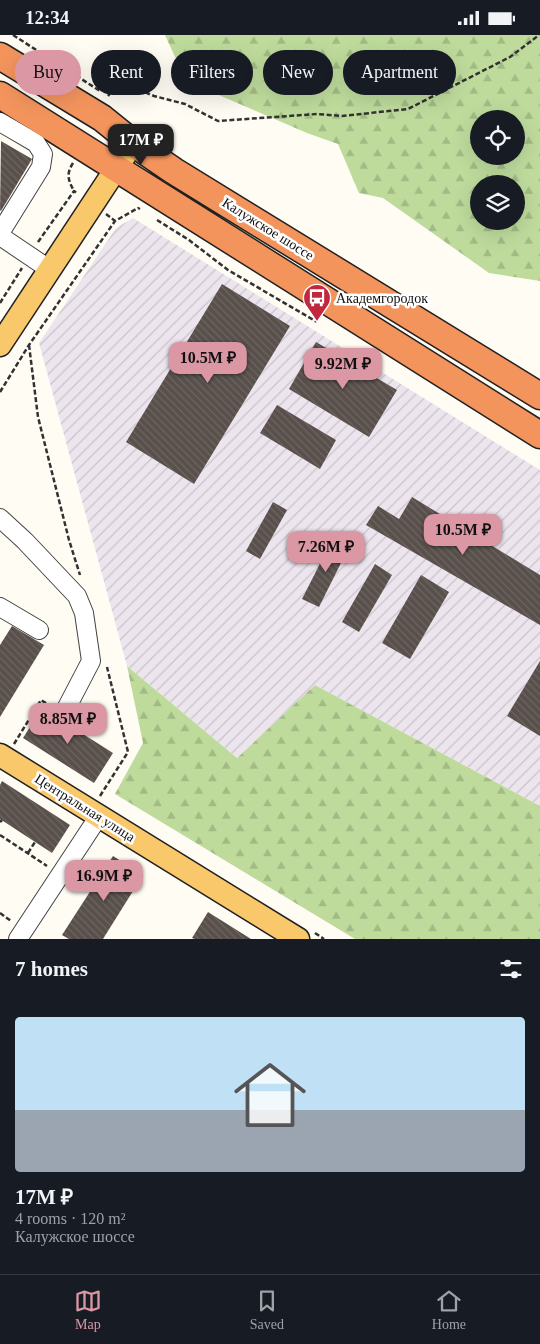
<!DOCTYPE html>
<html lang="en">
<head>
<meta charset="utf-8">
<style>
  :root { --surface:#171b24; --page:#20242c; --text:#f1f3f6; --muted:#9ea1a6; --line:#363941; --accent:#db97a3 }
  body { margin:0; font-family:Georgia,serif; background:var(--page); color:var(--text); height:100vh; display:flex; flex-direction:column; font-size:19px; white-space:nowrap }
  * { box-sizing:border-box; margin:0 }
  p { font-size:16px; color:var(--muted) }
  .icon { flex:none; width:28px; height:28px; fill:none; stroke:currentColor; stroke-width:2; stroke-linecap:round; stroke-linejoin:round }
  .map { position:relative; height:904px; overflow:hidden }
  .panel { display:flex; flex-direction:column; background:var(--surface); flex:1 }
  .panel>* { flex:none }
  .top-card { position:absolute; left:15px; top:15px; width:510px; height:45px; display:flex; gap:10px }
  .buttons { position:absolute; left:470px; top:75px; display:grid; gap:10px }
  .buttons a { display:grid; place-items:center; width:55px; height:55px; border-radius:50%; background:var(--surface); box-shadow:0 5px 20px #0002; font-size:25px }
  .price { position:absolute; translate:-50% -42px; padding:0 11px; border-radius:10px; background:var(--accent); color:#111; font-size:16px; line-height:32px; filter:drop-shadow(0 1px 2px #0008) }
  .price::after { content:''; position:absolute; left:50%; top:30px; width:15px; height:11px; margin-left:-8px; background:inherit; clip-path:polygon(0 0,100% 0,50% 100%) }
  .price.active { background:#222; color:#fff }
  ul { padding:0; list-style:none }
  li { display:grid; align-content:center; gap:10px; height:265px; padding:0 15px }
  li+li { border-top:1px solid var(--line) }
  li span { display:grid; place-items:center; height:155px; border-radius:5px; color:#555 }
  li>.icon { margin-inline-start:auto }
  span .icon { width:90px; height:90px; fill:#fffc; stroke-width:1 }
  li b { font-size:21px }
  h2 { display:flex; justify-content:space-between; align-items:center; height:60px; padding:0 15px; font-size:21px }
  .pill { padding:0 18px; border-radius:22px; background:var(--surface); box-shadow:0 5px 20px #0002; font-size:18px; line-height:45px }
  .pill.active { background:var(--accent); color:#111 }
  .status { display:flex; justify-content:space-between; align-items:center; height:35px; padding:0 25px; background:var(--surface); direction:ltr }
  .status svg { height:14px; fill:currentColor }
  .tabs { display:flex; justify-content:space-around; align-items:center; height:70px; border-top:1px solid var(--line); background:var(--surface); font-size:14px; color:var(--muted) }
  .tabs a { display:grid; justify-items:center; gap:2px }
  .tabs .active { color:var(--accent) }
  .map>svg:first-child { display:block }
  .industrial { fill:url(#industrial-furrows) }
  .forest { fill:url(#forest-firs); fill-rule:evenodd }
  .building { fill:url(#building-back-hatch) }
  .lines { fill:none; stroke-linecap:round; stroke-linejoin:round }
  .minor-casing { stroke:#434343; stroke-width:20 }
  .major-casing { stroke:#212121; stroke-width:25 }
  .highway-casing { stroke:#212121; stroke-width:29 }
  .path { stroke:#323232; stroke-width:2.5; stroke-dasharray:5 2.5; stroke-linecap:butt }
  .minor { stroke:#fff; stroke-width:18 }
  .major { stroke:#f8c86b; stroke-width:22 }
  .highway { stroke:#f3945d; stroke-width:26 }
  .labels { text-anchor:middle; dominant-baseline:central; stroke-width:5; stroke-linejoin:round; paint-order:stroke }
  .street-label { font-size:14px; fill:#101010; stroke:#fff }
  .poi-label { font-size:14px; fill:#101010; stroke:#fff; text-anchor:start }
</style>
</head>
<body>
<div class="status"><b>12:34</b><svg viewBox="0 0 49 12"><path d="M0 12V9h3v3zM5 12V6h3v6zM10 12V3h3v9zM15 12V0h3v12zM26 1h20v11H26zM47 4h2v5h-2z"/></svg></div>
<div class="map">
<svg width="540" height="904" viewBox="0 0 540 904">
  <defs>
    <pattern id="industrial-furrows" width="10" height="10" patternUnits="userSpaceOnUse" patternTransform="scale(1.25)"><rect width="10" height="10" fill="#ece5ee"/><path d="M-1 1l2-2M0 10L10 0M9 11l2-2" fill="none" stroke="#c9c3cb"/></pattern>
    <pattern id="forest-firs" width="22" height="20" patternUnits="userSpaceOnUse" patternTransform="scale(1.25)"><rect width="22" height="20" fill="#bedb9c"/><path d="M5 1l3.5 6h-7zM16 11l3.5 6h-7z" fill="#a2bb85"/></pattern>
    <pattern id="building-back-hatch" width="6" height="6" patternUnits="userSpaceOnUse" patternTransform="scale(1.25)"><rect width="6" height="6" fill="#59504c"/><path d="M-1 5l2 2M0 0l6 6M5-1l2 2" fill="none" stroke="#6c6561"/></pattern>
  </defs>
  <rect width="100%" height="100%" fill="#fffcf4"/>
  <path class="industrial" d="M133 183 540 435V771L315 650 237 723 127 631 39 308 116 193Z"/>
  <path class="forest" d="M165 0H540V246L489 238 383 163 359 158 338 109 307 98 186 46ZM479 84H516V121H479ZM479 149H516V186H479Z
    M127 631 237 723 315 650 540 771V904H355L115 759 143 708Z"/>
  <path class="building" d="M1 106 32 124 1 176 0 175Z
    M222 249 290 291 194 449 126 407Z
    M316 307 397 355 369 402 289 354Z
    M277 370 336 405 320 434 260 398Z
    M412 462 540 540V590L366 490 378 471 399 484Z
    M273 467 287 475 260 524 246 516Z
    M333 503 349 512 319 572 302 564Z
    M375 529 392 540 359 597 342 587Z
    M421 540 449 557 410 624 382 608Z
    M12 591 44 610 0 682V610Z
    M540 626V701L507 681Z
    M42 673 113 718 94 748 23 703Z
    M2 746 70 790 52 818 0 784V750Z
    M113 821 143 840 103 904H69L62 900Z
    M208 877 251 904H195L192 903Z"/>
  <g class="lines">
    <defs>
      <path id="minor" d="M0 87 36 108 43 119 41 132 0 198
        M0 201 49 234
        M0 483 25 506 77 561 84 578 91 626 66 674
        M0 572 39 595
        M18 904 99 781"/>
      <path id="major" d="M0 310 133 108
        M0 720 298 904"/>
      <path id="highway" d="M0 21 102 83 133 108 174 136 540 361
        M0 60 540 400"/>
    </defs>
    <use href="#minor" class="minor-casing"/>
    <use href="#major" class="major-casing"/>
    <use href="#highway" class="highway-casing"/>
    <path class="path" d="M13 0 100 56
      M108 61 117 49H126L154 61 185 69 218 86 317 79 342 81 408 74 510 22 539 0
      M73 128C66 139 68 145 74 156
      M106 179 115 186 138 173 140 174
      M157 185 189 205 228 235 317 287
      M38 207 74 156 78 159
      M0 268 22 233
      M29 310 38 382 69 505 80 540
      M0 357 29 310 115 186
      M14 709 41 665 52 672
      M100 761 128 717 107 632
      M0 787 2 785
      M0 800 47 831
      M28 818 35 807
      M0 878 11 886
      M315 898 324 904"/>
    <use href="#minor" class="minor"/>
    <use href="#major" class="major"/>
    <use href="#highway" class="highway"/>
  </g>
  <defs>
    <symbol id="bus-pin" viewBox="-11 -11 22 30"><path d="M0 17L-7.5 6A9.5 9.5 0 1 1 7.5 6Z" fill="#c1273d" stroke="#fff"/><path d="M-5-6H5V4H4V6H2V4H-2V6H-4V4H-5ZM-3.5-4V0h7V-4ZM-3.5 1.2v1.5H-2V1.2ZM2 1.2v1.5H3.5V1.2Z" fill="#fff"/></symbol>
  </defs>
  <g fill-rule="evenodd">
    <use href="#bus-pin" x="301" y="247" width="32" height="43"/>
  </g>
  <g class="labels">
    <g class="street-label">
      <text transform="translate(268 194) rotate(32)">Калужское шоссе</text>
      <text transform="translate(85 773) rotate(32)">Центральная улица</text>
    </g>
    <g class="poi-label">
      <text x="336" y="263">Академгородок</text>
    </g>
  </g>
</svg>
<div class="buttons">
<a><svg class="icon" aria-label="locate" viewBox="0 0 24 24"><circle cx="12" cy="12" r="6"/><path d="M12 2v4M12 18v4M2 12h4M18 12h4"/></svg></a>
<a><svg class="icon" aria-label="layers" viewBox="0 0 24 24"><path d="M12 4l9 5-9 5-9-5zM3 14l9 5 9-5"/></svg></a>
</div>
<b class="price active" style="left:141px;top:131px">17M ₽</b>
<b class="price" style="left:208px;top:349px">10.5M ₽</b>
<b class="price" style="left:343px;top:355px">9.92M ₽</b>
<b class="price" style="left:463px;top:521px">10.5M ₽</b>
<b class="price" style="left:326px;top:538px">7.26M ₽</b>
<b class="price" style="left:68px;top:710px">8.85M ₽</b>
<b class="price" style="left:104px;top:867px">16.9M ₽</b>
<div class="top-card">
<a class="pill active">Buy</a>
<a class="pill">Rent</a>
<a class="pill">Filters</a>
<a class="pill">New</a>
<a class="pill">Apartment</a>
</div>
</div>
<section class="panel">
<h2>7 homes<svg class="icon" aria-label="filters" viewBox="0 0 24 24"><path d="M4 7h16M4 17h16"/><circle cx="9" cy="7" r="2"/><circle cx="15" cy="17" r="2"/></svg></h2>
<ul>
<li><span style="background:linear-gradient(#bfe0f5 60%,#9aa5b1 0)"><svg class="icon" aria-label="home" viewBox="0 0 24 24"><path d="M3 11l9-7 9 7M6 9v11h12V9"/></svg></span><div><b>17M ₽</b><p>4 rooms · 120 m²</p><p>Калужское шоссе</p></div></li>
</ul>
</section>
<nav class="tabs">
<a class="active"><svg class="icon" aria-label="map" viewBox="0 0 24 24"><path d="M3 6l6-2 6 2 6-2v14l-6 2-6-2-6 2zM9 4v14M15 6v14"/></svg>Map</a>
<a><svg class="icon" aria-label="saved" viewBox="0 0 24 24"><path d="M7 4h10v16l-5-4-5 4z"/></svg>Saved</a>
<a><svg class="icon" aria-label="home" viewBox="0 0 24 24"><path d="M3 11l9-7 9 7M6 9v11h12V9"/></svg>Home</a>
</nav>
</body>
</html>
